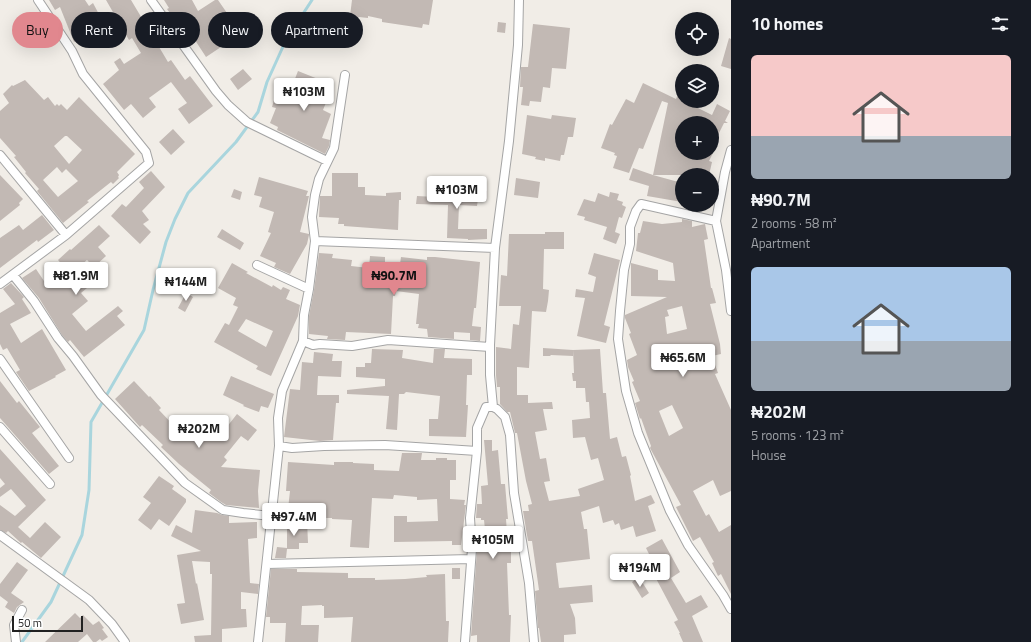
<!DOCTYPE html>
<html lang="en">
<head>
<meta charset="utf-8">
<style>
  :root { --surface:#171b24; --page:#242831; --text:#f1f3f6; --muted:#9ea1a6; --accent:#e1878e }
  body { margin:0; font-family:"Titillium Web",sans-serif; background:var(--page); color:var(--text); height:100vh; display:flex; flex-direction:column; font-size:15px; white-space:nowrap }
  * { box-sizing:border-box; margin:0 }
  p { font-size:13px; color:var(--muted) }
  .icon { flex:none; width:22px; height:22px; fill:none; stroke:currentColor; stroke-width:2; stroke-linecap:round; stroke-linejoin:round }
  .map { position:relative; flex:1; overflow:hidden }
  .side { display:flex; flex-direction:column; background:var(--surface); width:300px }
  .side>* { flex:none }
  .hud { position:absolute; left:12px; top:12px; width:380px; height:36px; display:flex; gap:8px }
  .controls { position:absolute; left:675px; top:12px; display:grid; gap:8px }
  .controls a { display:grid; place-items:center; width:44px; height:44px; border-radius:50%; background:var(--surface); box-shadow:0 4px 16px #0002; font-size:20px }
  .scale { position:absolute; left:12px; bottom:10px; width:71px; box-sizing:border-box; padding-left:4px; border:2px solid #212121; border-top:0; font-size:11px; line-height:14px; white-space:nowrap; color:#212121; -webkit-text-stroke:3px #fff; paint-order:stroke }
  .price { position:absolute; translate:-50% -34px; padding:0 9px; border-radius:4px; background:#fff; color:#222; font-size:13px; line-height:26px; filter:drop-shadow(0 1px 2px #0008) }
  .price::after { content:''; position:absolute; left:50%; top:24px; width:12px; height:9px; margin-left:-6px; background:inherit; clip-path:polygon(0 0,100% 0,50% 100%) }
  .price.active { background:var(--accent); color:#111 }
  ul { padding:0; list-style:none }
  li { display:grid; align-content:center; gap:8px; height:212px; padding:0 20px }
  li span { display:grid; place-items:center; height:124px; border-radius:6px; color:#555 }
  li>.icon { margin-inline-start:auto }
  span .icon { width:72px; height:72px; fill:#fffc; stroke-width:1 }
  li b { font-size:17px }
  h2 { display:flex; justify-content:space-between; align-items:center; height:48px; padding:0 20px; font-size:17px }
  .tag { padding:0 14px; border-radius:18px; background:var(--surface); box-shadow:0 4px 16px #0002; font-size:14px; line-height:36px }
  .tag.active { background:var(--accent); color:#111 }
  main { display:flex; flex:1; min-height:0 }
  .map>svg:first-child { display:block }
  .lines { fill:none; stroke-linecap:round; stroke-linejoin:round }
  .stream { stroke:#a9d5dd; stroke-width:3 }
  .building { fill:#c2b9b4; fill-rule:evenodd }
  .minor-casing { stroke:#a5a5a5; stroke-width:10 }
  .minor { stroke:#fff; stroke-width:8 }
</style>
</head>
<body>
<main>
<div class="map">
<svg width="731" height="642" viewBox="0 0 731 642">
  <rect width="100%" height="100%" fill="#f1ede7"/>
  <g class="lines">
    <path class="stream" d="M22 642 51 602 82 535 89 490 91 422 144 330 153 290 166 242 175 219 188 193 236 142 258 112 267 82 286 40 312 0"/>
  </g>
  <path class="building" d="M49 0H85L89 6 93 3 102 20 99 21 102 31 74 42 60 7 55 10Z
    M106 0H131L168 62 171 60 185 80 190 76 213 106 189 124 178 109 187 103 171 82 149 98 156 107 143 118 131 104 124 110 103 84 119 70 114 62 120 58 124 64 141 53 132 38 129 40Z
    M164 0H192L198 11 215 0H218L227 13 211 24 224 45 206 57 193 37 190 40 175 20 167 9 169 8Z
    M352 0H433L429 25 423 24 422 28 382 22V19L368 16V18L350 16Z
    M498 22 506 23 505 33 497 32Z
    M533 24 570 28 566 69 552 68 550 88 543 87 541 102 530 101 529 106 521 105 523 87H520L521 67H528Z
    M729 38 731 39V69L721 66Z
    M243 69 252 79 238 90 230 79Z
    M298 71 333 85 323 110 331 114 322 138 330 140 329 146 325 154 277 130 278 127 270 123 276 108 272 107 277 90 289 94Z
    M25 80 44 100 48 97 55 106 57 104 59 106 61 104 67 110 79 97 135 154 117 172 119 175 118 177 119 178 113 184 111 182 87 201 89 202 63 223 37 191 39 189 25 173 26 172 14 157 16 156 0 138V111L9 103 3 94 12 85 13 86ZM65 136H67L82 150 69 164 54 146ZM57 167 62 173 66 169 78 181 58 197 43 180Z
    M643 83 676 99 682 86V101H702L698 108 712 115 717 104 730 111 725 121 728 123H724L712 147V123H682V153H713L709 161 712 162 709 175H653L682 183V202L647 196 649 186 629 180 633 168 653 175 668 103 662 101 643 149 639 148 629 173 613 168 617 156 614 155 615 153 601 148 610 124 612 125 626 99 634 103Z
    M527 115 551 119 552 115 576 118 573 137H568L564 155H561L560 161 545 158V161L535 159 536 157 522 154Z
    M173 129 185 142 171 155 159 142Z
    M151 171 165 187 142 211 149 220 143 224 151 232 140 244 111 216 122 204 126 207 144 188 139 182Z
    M332 173H358V187H365V195L386 196V193L401 192V200H399L398 230 344 226V224H338L339 218 319 217 320 196H332Z
    M0 175 23 199 19 203 20 205 0 221Z
    M259 177 308 191 306 196H309L300 232 309 234V235L307 244 290 274 274 267 276 263 260 256 271 233 268 232 274 212 259 207 262 197 254 195Z
    M516 178 540 182 538 198 514 195Z
    M436 187 487 191V200L478 199 477 206 459 205 458 229H487V239L468 240V239L447 238 448 205 416 204 417 196 435 197Z
    M234 189 242 192 240 200 231 197Z
    M610 192 619 194 617 200 623 202 622 205 626 207 622 218 619 217 615 232 620 234 616 244 603 239 607 227 584 220 585 217 577 215 584 199 595 202 598 193 609 197Z
    M42 215 54 230 38 242 37 240 0 268V238L19 225 23 230Z
    M682 219 692 221V227L705 224 708 239 704 240 711 288H712L716 303 710 304 720 344 721 354 712 356 718 373 715 374 731 410V491L720 496 713 480 693 491 706 516 709 514 719 532 731 525V594L721 574 718 576 712 563 714 562 700 537 693 541 676 507 681 505 650 448 651 446 641 418 640 419 635 403 640 401 632 382 634 381 628 367 627 360 637 355 629 334 631 333 625 318V315L667 297 631 296V263L658 270V280L675 281 673 263 636 251 638 233H640L643 221 662 224 682 222ZM682 306 687 329 667 334 665 317 669 316 667 310ZM672 405 683 428 669 436 659 411Z
    M99 225 110 236 98 247 106 256 94 267 87 260 68 276 77 287 94 273 99 278 81 293 88 301 72 314 86 331 118 306 123 311 117 316 125 325 84 357 70 340 68 342 62 335 39 298 22 278 36 269 46 284 65 268 58 260 70 249 71 250Z
    M222 229 244 243 240 250 217 237Z
    M545 232H564V249H544L543 289 549 290 548 301 546 312 532 311 529 368 517 367V395H528V403L552 402 553 409H543L547 430 535 432 540 459 546 458 550 481 544 482 549 501 580 496 578 489 604 480 598 458 591 460 585 437 573 438 572 420 590 418 589 402H586L585 388H576V381H573L572 373H574L573 350 600 349 603 393H606L610 439 617 437 622 457 626 456 631 475 630 476 635 501 651 495 655 503 648 506 656 531 636 537 633 526 621 530 619 523 615 525 613 520 603 523 599 506 581 512 584 529H587L590 559 556 563 559 588 592 585 593 602 570 604 575 618 576 634 564 635V642H541L539 628H538L535 591 539 590 532 541H528L523 511H529L528 505 532 504 526 481 517 433H515L510 412H507L500 404V387H497L496 375V347L511 349 513 324 519 325 521 306H499L501 275 507 276 509 234H545Z
    M319 253 333 254 332 258 352 260 351 266 369 268 370 256 385 257V262L400 264 401 257 427 260V257H435L480 262 476 308H474L472 326 481 327 480 341 470 340V333L454 332V339L428 337 427 329 418 328 419 324H416L419 294 396 291 395 296H393L391 334 346 332 345 340 327 339 328 336 309 334V316L314 290Z
    M594 253 620 260 604 325 610 327 606 343 577 336 585 298 575 297 576 289 593 292 596 277 588 274Z
    M232 263 248 272 246 273 272 287 273 285 281 290 283 287 290 290 286 299 300 305 298 316 271 376 256 369 258 366 214 342 225 323 229 325 238 307 233 305 236 298 218 288ZM246 319 273 331 266 347 238 331Z
    M11 283 24 297 22 299 31 313 10 324 21 343 42 329 66 370 55 376 56 377 29 391 16 372 20 370 7 348 3 350 0 344V313L15 304 3 289Z
    M186 293 193 297 185 312 178 308Z
    M543 348 573 350V356L551 355 550 356H543Z
    M372 349 403 350 402 358 433 363 434 349H445L444 358 472 359V375H467L466 405H468L466 437 429 436V419H438L440 396 406 392 404 394H399L397 430 386 429 389 396 347 394V390L385 386V379L356 377V367H365V363H371Z
    M314 352 333 354 332 361H342L341 377 318 376 317 395H339V403H336L333 440 320 441 284 437 290 389 300 390 302 362 313 363Z
    M231 376 274 394 268 408 261 406 259 412 243 406 244 405 223 395Z
    M0 381 17 403 19 401 40 427 32 433 59 466 49 474 0 418Z
    M134 381 149 397 150 396 161 408 159 410 178 430 180 428 193 441 195 438 197 440 214 418 226 428 237 414 257 430 248 441 241 436 224 457 227 460 221 467 260 470 258 491 259 508 226 505 221 502 209 493 211 490 179 464 161 447 163 445 142 425 140 427 115 399Z
    M484 440H492V451L498 450 501 484H505L508 519H506L508 548H511V563H507L509 615H511L510 642H477V635L471 636 477 550 487 549 484 520H481V518H476L477 504H482L481 486 488 485Z
    M0 449 46 500 18 527 30 538 45 522 61 537 41 558 22 542 21 543 8 531 6 533 0 530V505L15 516 26 506 11 489 0 497V488L5 484 0 478Z
    M402 453H422L421 460H436V458H447V460H456V480H450V499L465 500 464 505H466L461 545H452V541L394 542V516H407V522L438 521 437 499 417 500V497L394 495 393 499 372 498 369 548 350 547 352 520 332 519V518H302V509H288L290 491H286L288 462 334 465V462H353V463L374 464V470L399 471Z
    M159 476 174 486 172 489 186 499V502L169 526 159 519 151 530 138 520 151 503 143 497Z
    M195 510 217 513 222 515 229 516V523L257 522V538L248 539 250 583 259 584 258 594 241 592V609H246L247 627 222 629V642H195L194 636 211 635 212 574H210V562L192 561 196 584 197 583 204 620 181 624 177 604 185 603 177 555 201 551 171 536 176 525 192 533Z
    M307 520 308 543H299V549H287L286 558H275L277 547 287 548V521Z
    M662 539 680 572 671 578 686 603 701 595 708 607 692 616 703 642H683L679 633H680L674 622 678 620 651 569 653 568 647 558 650 556 646 548Z
    M17 562 28 570 11 593 24 602 17 607 14 613 5 607 8 602 0 596V584Z
    M452 568H460V579H452Z
    M271 569H297V572L348 573V578H375V580L405 579 427 577 426 575 445 574 446 621H449L448 642H351L353 617 324 618V606H322V605L302 606 301 625H319L318 642H285L286 623H270V617H266Z
    M639 577 649 593 642 598 632 582Z
    M75 613 80 618 83 615 93 625 99 621 104 628 102 629 108 637 102 641 100 639 96 642H93L87 634 78 642H45Z"/>
  <g class="lines">
    <defs>
      <path id="minor" d="M151 0 216 91 228 105 247 122 327 161
        M731 150 725 172 716 221 726 270 731 311
        M0 155 66 235
        M716 221 641 204 636 211 630 227V244L624 270 620 311 618 339 626 391 638 433 670 511 688 545 723 595 731 609
        M315 241 495 248
        M257 265 309 289
        M13 275 34 301 58 338 73 356 101 395 185 483 223 510 243 513 271 516
        M0 284 66 235 149 163 146 152 83 74 72 51 38 0
        M303 341 313 345 320 344 352 346 388 340 490 347
        M0 359 69 458
        M493 407 490 375V345L495 248 509 141 518 45 519 0
        M0 427 50 484
        M279 446 292 448 324 446 385 445 477 451
        M0 535 89 600 112 624 125 642
        M267 564 471 559
        M16 642 14 625 22 610
        M258 642 279 446 278 418 282 391 303 341 304 315 309 289 315 241 312 217 315 195 319 179 334 148 345 75
        M465 642 472 549 470 518 477 451V428L486 407H493L497 409 505 417 510 435 514 493 529 583 534 642"/>
    </defs>
    <use href="#minor" class="minor-casing"/>
    <use href="#minor" class="minor"/>
  </g>
</svg>
<div class="controls">
<a><svg class="icon" aria-label="locate" viewBox="0 0 24 24"><circle cx="12" cy="12" r="6"/><path d="M12 2v4M12 18v4M2 12h4M18 12h4"/></svg></a>
<a><svg class="icon" aria-label="layers" viewBox="0 0 24 24"><path d="M12 4l9 5-9 5-9-5zM3 14l9 5 9-5"/></svg></a>
<a>+</a>
<a>−</a>
</div>
<div class="scale">50 m</div>
<b class="price" style="left:304px;top:112px">₦103M</b>
<b class="price" style="left:457px;top:210px">₦103M</b>
<b class="price" style="left:76px;top:296px">₦81.9M</b>
<b class="price active" style="left:394px;top:296px">₦90.7M</b>
<b class="price" style="left:186px;top:302px">₦144M</b>
<b class="price" style="left:683px;top:378px">₦65.6M</b>
<b class="price" style="left:199px;top:449px">₦202M</b>
<b class="price" style="left:294px;top:537px">₦97.4M</b>
<b class="price" style="left:493px;top:560px">₦105M</b>
<b class="price" style="left:640px;top:588px">₦194M</b>
<div class="hud">
<a class="tag active">Buy</a>
<a class="tag">Rent</a>
<a class="tag">Filters</a>
<a class="tag">New</a>
<a class="tag">Apartment</a>
</div>
</div>
<section class="side">
<h2>10 homes<svg class="icon" aria-label="filters" viewBox="0 0 24 24"><path d="M4 7h16M4 17h16"/><circle cx="9" cy="7" r="2"/><circle cx="15" cy="17" r="2"/></svg></h2>
<ul>
<li><span style="background:linear-gradient(#f6c9c9 65%,#9aa5b1 0)"><svg class="icon" aria-label="home" viewBox="0 0 24 24"><path d="M3 11l9-7 9 7M6 9v11h12V9"/></svg></span><div><b>₦90.7M</b><p>2 rooms · 58 m²</p><p>Apartment</p></div></li>
<li><span style="background:linear-gradient(#a9c7e8 60%,#9aa5b1 0)"><svg class="icon" aria-label="home" viewBox="0 0 24 24"><path d="M3 11l9-7 9 7M6 9v11h12V9"/></svg></span><div><b>₦202M</b><p>5 rooms · 123 m²</p><p>House</p></div></li>
</ul>
</section>
</main>
</body>
</html>
